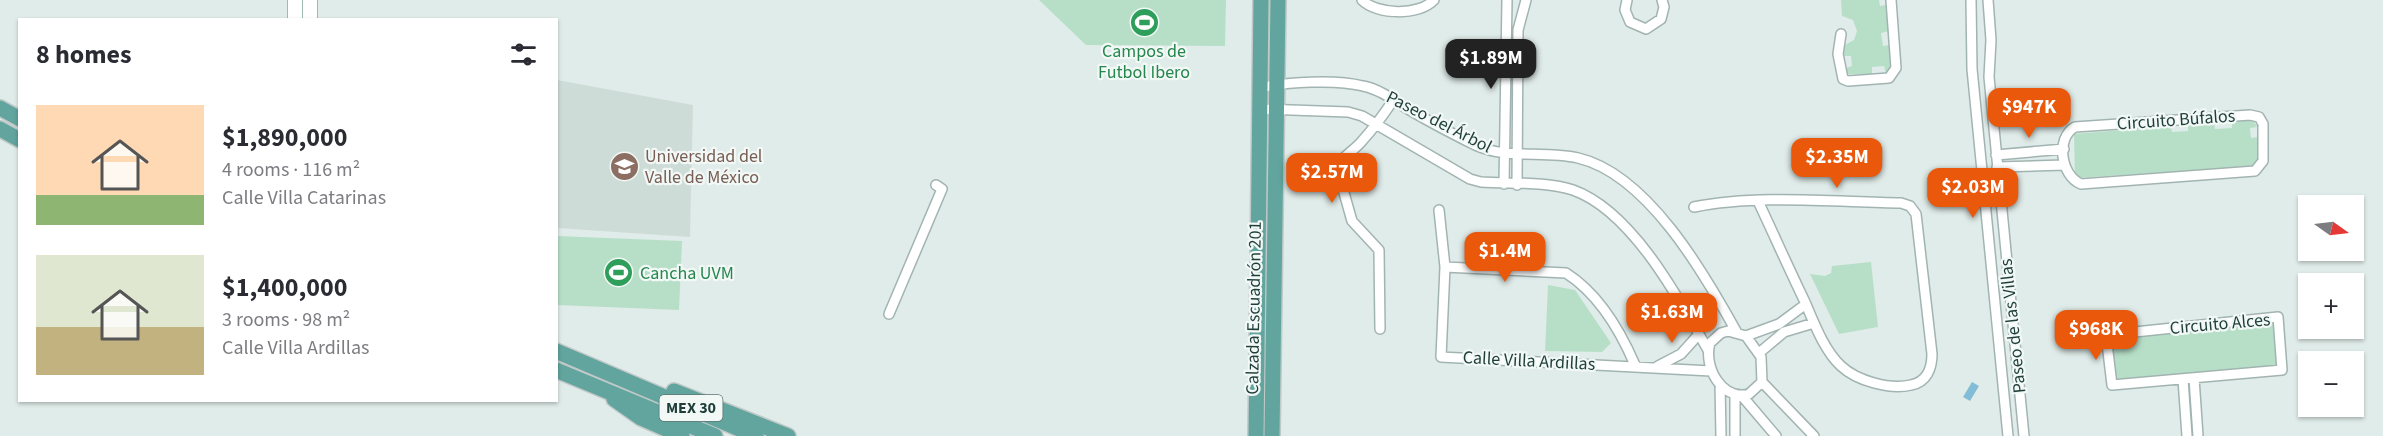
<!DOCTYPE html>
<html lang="en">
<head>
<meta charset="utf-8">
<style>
  :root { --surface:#fff; --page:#f7f7f7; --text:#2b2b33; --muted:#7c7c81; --accent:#ea580c }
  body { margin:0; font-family:"Source Sans 3",sans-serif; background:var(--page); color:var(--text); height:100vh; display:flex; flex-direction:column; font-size:22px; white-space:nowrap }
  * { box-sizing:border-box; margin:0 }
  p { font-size:20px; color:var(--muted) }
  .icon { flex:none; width:33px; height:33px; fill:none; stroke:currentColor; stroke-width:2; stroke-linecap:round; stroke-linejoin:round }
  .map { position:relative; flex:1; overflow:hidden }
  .drawer { position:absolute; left:18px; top:18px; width:540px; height:384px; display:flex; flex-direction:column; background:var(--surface); border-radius:0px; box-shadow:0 2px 4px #0004 }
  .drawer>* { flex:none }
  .needle { width:39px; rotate:104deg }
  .tools { position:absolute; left:2298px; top:195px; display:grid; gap:12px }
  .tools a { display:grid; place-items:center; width:66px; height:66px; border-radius:0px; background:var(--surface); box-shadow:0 2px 4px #0004; font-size:30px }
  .price { position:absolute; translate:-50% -51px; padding:0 14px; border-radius:12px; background:var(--accent); color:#fff; font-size:20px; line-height:39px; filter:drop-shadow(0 2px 3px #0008) }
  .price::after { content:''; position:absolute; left:50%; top:36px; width:18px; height:14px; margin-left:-9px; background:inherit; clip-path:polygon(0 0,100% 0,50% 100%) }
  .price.on { background:#222; color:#fff }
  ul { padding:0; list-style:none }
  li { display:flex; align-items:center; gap:18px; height:150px; padding:0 18px }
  li span { display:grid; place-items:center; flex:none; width:168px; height:120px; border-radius:0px; color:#555 }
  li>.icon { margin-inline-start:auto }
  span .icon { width:72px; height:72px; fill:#fffc; stroke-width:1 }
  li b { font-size:26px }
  h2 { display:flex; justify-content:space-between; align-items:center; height:72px; padding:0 18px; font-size:26px }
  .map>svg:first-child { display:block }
  .built { fill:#cedcd8 }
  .green { fill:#b7dfc8 }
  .water { fill:#83bcd6 }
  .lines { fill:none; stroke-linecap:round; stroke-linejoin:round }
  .street-casing { stroke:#a2b4b1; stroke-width:12 }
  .secondary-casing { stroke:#9db9b3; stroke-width:16 }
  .primary-casing { stroke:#c0c9c8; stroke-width:18 }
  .street { stroke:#fff; stroke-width:9 }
  .secondary { stroke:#fff; stroke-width:14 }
  .primary { stroke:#61a59e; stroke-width:15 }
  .labels { text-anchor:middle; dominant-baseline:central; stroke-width:4.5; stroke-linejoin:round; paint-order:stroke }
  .shield { fill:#f1f8f6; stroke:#5e7672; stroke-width:1.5 }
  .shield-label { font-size:16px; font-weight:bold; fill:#1f3e3a }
  .leisure-label { font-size:18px; fill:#27864d; stroke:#f1f8f6 }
  .street-label { font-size:18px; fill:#1f3e3a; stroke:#f1f8f6 }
  .education-label { font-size:18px; fill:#785e54; stroke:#f1f8f6; text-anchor:start }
</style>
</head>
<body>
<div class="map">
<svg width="2383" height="436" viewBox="0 0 2383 436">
  <rect width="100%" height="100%" fill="#e0ece9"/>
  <path class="built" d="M557 80 693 105 690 237 557 228Z"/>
  <path class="green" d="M1039 0H1226L1225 46 1086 45Z
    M1841 0H1879L1880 6 1886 5 1889 31 1881 33 1883 46 1890 45 1892 70 1886 74 1884 66 1872 67V74H1847L1846 68 1852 66 1851 56H1842L1843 46 1854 40 1857 31 1853 20 1842 16Z
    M2253 120 2257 127 2250 128 2251 138 2258 137V166L2075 178 2074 134 2171 126 2172 132 2188 131V123L2214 122 2215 129 2232 128V121Z
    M557 236 682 241 679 310 557 305Z
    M1871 262 1878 327 1839 334 1810 274 1825 276 1831 273 1832 266Z
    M1548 285 1575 290 1611 343 1602 352 1545 351Z
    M2276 321 2279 368 2114 381 2109 337Z"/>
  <path class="water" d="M1972 382 1979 386 1970 401 1963 397Z"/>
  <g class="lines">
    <defs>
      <path id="street" d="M1362 0C1377 15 1419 16 1434 0
        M1627 0 1625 10 1630 22 1646 29 1661 19 1664 7 1662 0
        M1971 0 1972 69 2008 436
        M1988 0 1991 40 1989 77 2024 436
        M1841 34 1838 54 1843 79 1848 81 1889 78 1896 68 1891 0
        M1259 88C1287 82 1335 79 1363 86 1378 89 1391 98 1403 106 1426 120 1451 133 1475 145 1508 160 1543 150 1578 158 1647 174 1704 273 1736 331
        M1259 109 1348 112 1362 116 1470 179 1481 182C1510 184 1546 181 1573 190 1632 211 1679 299 1708 350
        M2250 115 2259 117 2263 124V161L2255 171 2081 184C2061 176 2055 138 2075 127Z
        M1996 155 2064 149
        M1997 167 2064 165
        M1504 184 1507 0
        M1517 185 1518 30 1526 0
        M1694 207C1757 194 1836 202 1901 203L1910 206 1916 214 1932 354C1932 368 1927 382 1911 385 1890 390 1857 381 1841 366 1824 350 1814 323 1805 302 1789 269 1774 235 1758 201
        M1439 210 1445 267 1441 357 1711 371
        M1445 267 1566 273C1599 294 1620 330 1635 365
        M889 314 942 189 936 185
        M2278 317 2282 370 2112 385 2106 335Z
        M1380 329 1379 250 1352 221 1337 168C1342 156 1354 151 1362 141 1374 128 1384 114 1394 99
        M1728 331 1746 336 1761 357 1762 382 1749 394C1722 401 1703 367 1710 343L1721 333Z
        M1746 336 1779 324 1806 304
        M1759 353 1784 332 1814 323
        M1658 366 1681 354 1699 334
        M2194 378 2198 436
        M2183 379 2187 436
        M1762 382 1814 436
        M1720 384 1721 436
        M1735 394V436
        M1742 396 1776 436"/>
      <path id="secondary" d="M295 20V0
        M310 20V0"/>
      <path id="primary" d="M0 108 20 119
        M0 129 20 140
        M556 351 756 436
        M556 370 715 436
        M674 391 788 436
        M614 399 641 418 682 436
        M1256 436 1261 0
        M1272 436 1278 0"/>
    </defs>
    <use href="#street" class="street-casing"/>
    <use href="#secondary" class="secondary-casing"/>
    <use href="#primary" class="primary-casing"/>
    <use href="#street" class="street"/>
    <use href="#secondary" class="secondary"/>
    <use href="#primary" class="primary"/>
  </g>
  <defs>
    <symbol id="stadium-disc" viewBox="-11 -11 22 22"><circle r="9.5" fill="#2e9e5b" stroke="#f1f8f6"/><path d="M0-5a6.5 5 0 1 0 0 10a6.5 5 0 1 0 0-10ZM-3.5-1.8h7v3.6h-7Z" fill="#fff"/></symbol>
    <symbol id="university-disc" viewBox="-11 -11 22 22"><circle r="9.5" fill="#8d6e63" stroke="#f1f8f6"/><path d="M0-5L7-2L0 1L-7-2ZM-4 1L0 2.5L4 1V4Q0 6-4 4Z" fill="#fff"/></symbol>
  </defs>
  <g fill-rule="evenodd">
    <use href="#stadium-disc" x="1128" y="6" width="33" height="33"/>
    <use href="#university-disc" x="608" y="150" width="33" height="33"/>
    <use href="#stadium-disc" x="602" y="256" width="33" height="33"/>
  </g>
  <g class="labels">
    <rect class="shield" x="659.5" y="395" width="63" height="26" rx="4.5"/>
    <g class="shield-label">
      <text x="691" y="408">MEX 30</text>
    </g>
    <g class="leisure-label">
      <text x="1144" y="51">Campos de<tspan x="1144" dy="21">Futbol Ibero</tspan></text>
      <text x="640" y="273" text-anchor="start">Cancha UVM</text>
    </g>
    <g class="street-label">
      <text transform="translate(2176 120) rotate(-4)">Circuito Búfalos</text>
      <text transform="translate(1439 122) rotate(27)">Paseo del Árbol</text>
      <text transform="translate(1254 308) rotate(-89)">Calzada Escuadrón 201</text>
      <text transform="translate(2220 324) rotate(-5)">Circuito Alces</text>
      <text transform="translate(2013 326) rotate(-96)">Paseo de las Villas</text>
      <text transform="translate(1529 361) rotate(3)">Calle Villa Ardillas</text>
    </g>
    <g class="education-label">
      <text x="645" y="156">Universidad del<tspan x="645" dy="21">Valle de México</tspan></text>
    </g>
  </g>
</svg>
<div class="tools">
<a><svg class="needle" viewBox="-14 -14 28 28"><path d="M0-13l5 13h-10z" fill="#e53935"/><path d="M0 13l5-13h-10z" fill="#7c7c81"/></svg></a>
<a>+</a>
<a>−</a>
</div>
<b class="price on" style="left:1491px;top:90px">$1.89M</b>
<b class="price" style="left:2029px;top:139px">$947K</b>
<b class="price" style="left:1837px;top:189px">$2.35M</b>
<b class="price" style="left:1332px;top:204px">$2.57M</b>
<b class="price" style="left:1973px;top:219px">$2.03M</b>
<b class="price" style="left:1505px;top:283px">$1.4M</b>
<b class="price" style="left:1672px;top:344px">$1.63M</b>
<b class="price" style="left:2096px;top:361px">$968K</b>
<section class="drawer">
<h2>8 homes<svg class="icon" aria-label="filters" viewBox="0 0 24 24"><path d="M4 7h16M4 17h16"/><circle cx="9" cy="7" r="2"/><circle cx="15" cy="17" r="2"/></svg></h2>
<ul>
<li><span style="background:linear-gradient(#ffd9b3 75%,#8fb573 0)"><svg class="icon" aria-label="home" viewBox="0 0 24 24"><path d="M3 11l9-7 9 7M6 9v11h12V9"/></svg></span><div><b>$1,890,000</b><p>4 rooms · 116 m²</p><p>Calle Villa Catarinas</p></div></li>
<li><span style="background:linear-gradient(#dfe7d0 60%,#c2b280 0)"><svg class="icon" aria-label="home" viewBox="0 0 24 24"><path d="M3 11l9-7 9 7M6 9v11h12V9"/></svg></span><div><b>$1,400,000</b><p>3 rooms · 98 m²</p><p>Calle Villa Ardillas</p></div></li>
</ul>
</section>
</div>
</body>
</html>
